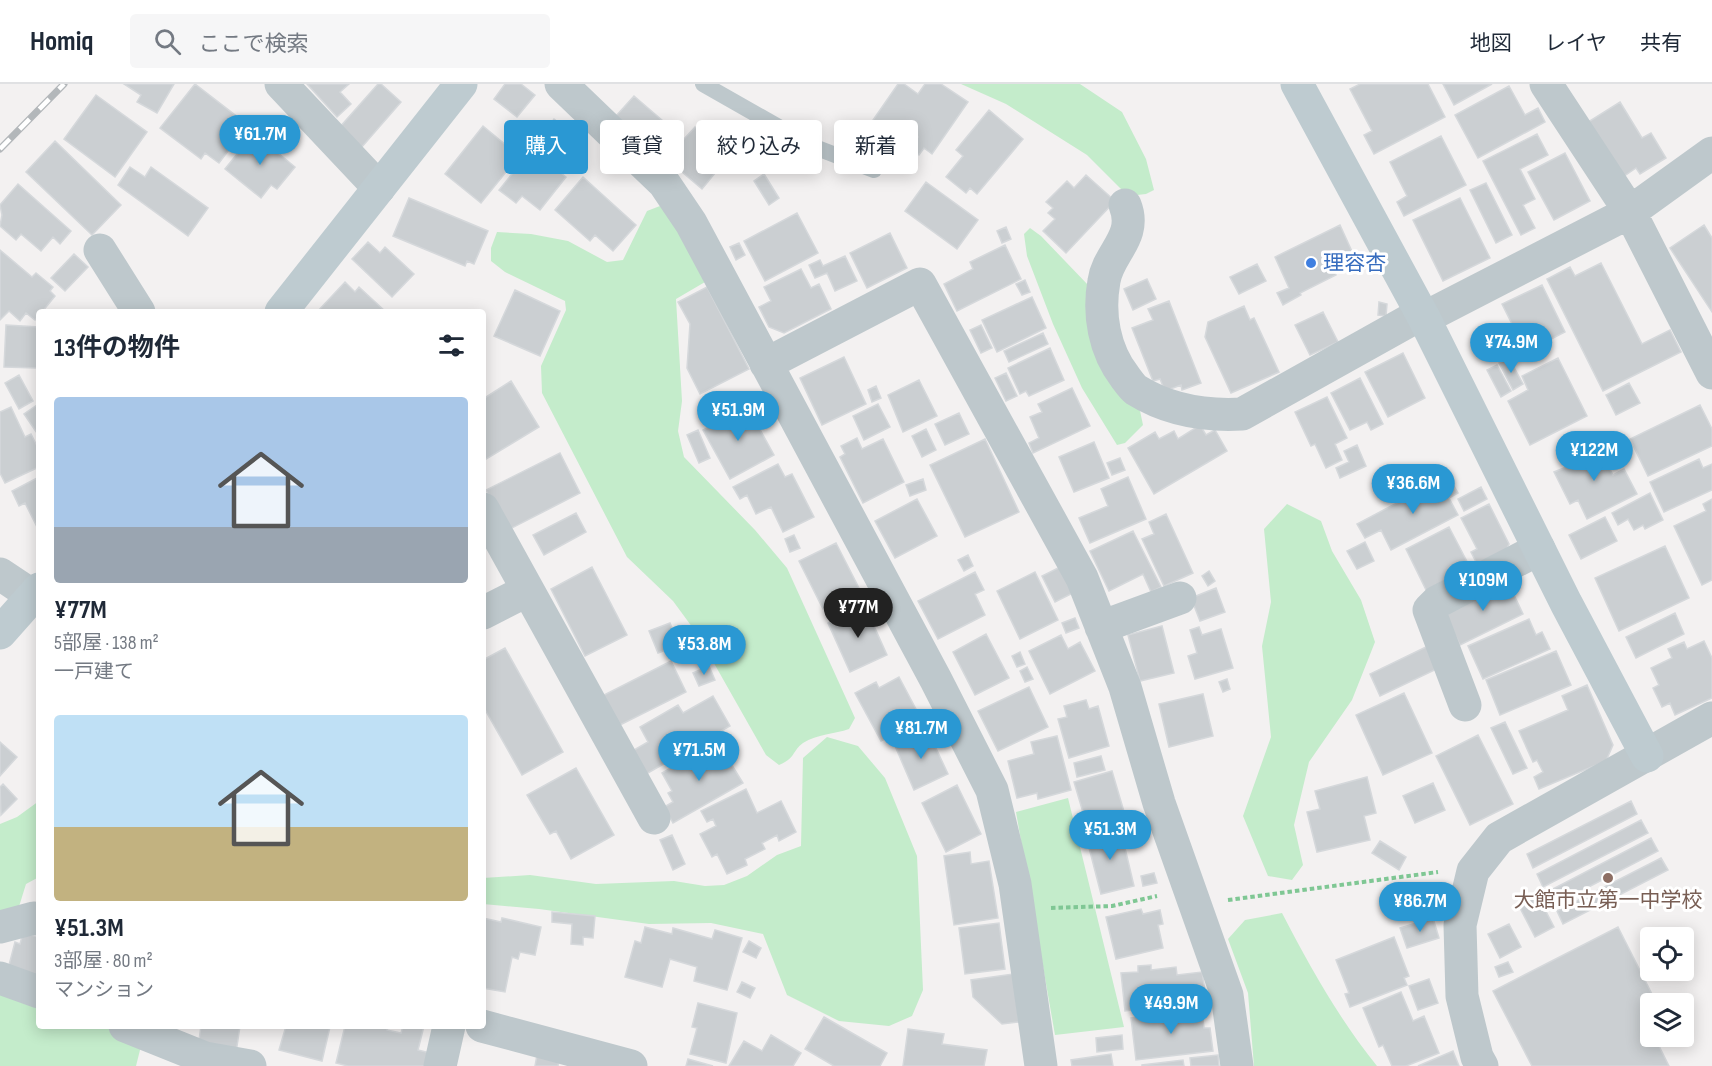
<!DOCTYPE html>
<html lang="ja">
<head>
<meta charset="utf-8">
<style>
  :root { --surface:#fff; --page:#f6f6f7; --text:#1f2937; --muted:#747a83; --line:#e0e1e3; --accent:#2a98d3 }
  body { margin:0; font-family:"Sofia Sans Condensed","Noto Sans JP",sans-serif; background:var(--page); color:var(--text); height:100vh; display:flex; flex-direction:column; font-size:22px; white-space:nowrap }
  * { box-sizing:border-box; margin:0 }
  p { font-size:20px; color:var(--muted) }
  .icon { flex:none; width:33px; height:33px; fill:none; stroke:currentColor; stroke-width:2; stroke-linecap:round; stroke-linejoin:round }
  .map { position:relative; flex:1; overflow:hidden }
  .side { position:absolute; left:36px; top:225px; width:450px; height:720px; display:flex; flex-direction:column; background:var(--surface); border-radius:6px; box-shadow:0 3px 15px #0003 }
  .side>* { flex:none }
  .top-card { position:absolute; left:504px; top:36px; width:570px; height:54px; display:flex; gap:12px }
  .tools { position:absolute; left:1640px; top:843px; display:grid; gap:12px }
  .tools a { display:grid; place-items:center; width:54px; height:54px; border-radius:6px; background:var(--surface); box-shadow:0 3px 15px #0003; font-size:30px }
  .price { position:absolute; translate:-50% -51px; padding:0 14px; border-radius:21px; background:var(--accent); color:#fff; font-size:20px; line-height:39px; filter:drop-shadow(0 2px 3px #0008) }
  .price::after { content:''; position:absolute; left:50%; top:36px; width:18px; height:14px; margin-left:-9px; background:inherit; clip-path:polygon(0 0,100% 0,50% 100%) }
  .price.selected { background:#222; color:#fff }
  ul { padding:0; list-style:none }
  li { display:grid; align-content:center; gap:12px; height:318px; padding:0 18px }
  li span { display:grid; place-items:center; height:186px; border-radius:6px; color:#555 }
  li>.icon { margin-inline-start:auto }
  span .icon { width:108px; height:108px; fill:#fffc; stroke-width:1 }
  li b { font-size:26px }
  h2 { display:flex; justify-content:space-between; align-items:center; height:72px; padding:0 18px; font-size:26px }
  .chip { padding:0 21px; border-radius:6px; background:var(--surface); box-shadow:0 3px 15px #0003; font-size:21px; line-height:54px }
  .chip.selected { background:var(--accent); color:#fff }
  header { display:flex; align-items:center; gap:36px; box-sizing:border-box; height:84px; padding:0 30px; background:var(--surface); border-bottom:2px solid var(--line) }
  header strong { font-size:28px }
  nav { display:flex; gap:33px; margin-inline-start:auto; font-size:21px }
  .search { width:420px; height:54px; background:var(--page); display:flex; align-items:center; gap:15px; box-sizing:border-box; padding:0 21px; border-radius:6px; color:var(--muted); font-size:22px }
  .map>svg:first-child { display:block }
  .green { fill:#c4eccb }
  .building { fill:#cbcfd2; stroke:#d5d8db; stroke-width:1.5 }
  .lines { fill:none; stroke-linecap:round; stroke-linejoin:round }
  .path { stroke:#7fc794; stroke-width:4; stroke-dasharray:4.5 3; stroke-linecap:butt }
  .lane { stroke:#bec8cc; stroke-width:16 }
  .street { stroke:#bec8cc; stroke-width:33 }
  .secondary { stroke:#becbd0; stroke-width:33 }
  .rail-casing { stroke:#b3b7ba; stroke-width:7 }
  .rail { stroke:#fff; stroke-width:4.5; stroke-dasharray:14; stroke-linecap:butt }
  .shop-dot { fill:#3f7fe0; stroke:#fff; stroke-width:2 }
  .education-dot { fill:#8d6e63; stroke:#fff; stroke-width:2 }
  .labels { text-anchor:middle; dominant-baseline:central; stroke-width:6; stroke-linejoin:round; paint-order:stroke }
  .shop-label { font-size:21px; fill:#366cbe; stroke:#fff; text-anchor:start }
  .education-label { font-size:21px; fill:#785e54; stroke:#fff }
</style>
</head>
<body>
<header>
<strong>Homiq</strong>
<div class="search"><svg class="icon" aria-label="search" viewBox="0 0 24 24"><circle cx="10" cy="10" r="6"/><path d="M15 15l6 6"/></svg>ここで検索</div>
<nav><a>地図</a><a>レイヤ</a><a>共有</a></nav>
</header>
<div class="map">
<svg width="1712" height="982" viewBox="0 0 1712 982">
  <rect width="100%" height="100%" fill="#f3f1f1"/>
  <path class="green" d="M961 0H1080L1122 28 1146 75 1154 106 1146 110 1128 112 1087 71 1006 20Z
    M660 122 681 147 705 198 676 215 682 317 678 347 684 373 755 446 787 484 855 634 849 645C835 650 817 650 803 659 792 667 796 674 779 681L766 671 698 551 673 517 627 473 542 309 541 282 566 226 565 217 505 188 491 177V164L497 148 531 150 568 157 607 178 623 176 647 127Z
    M1030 144 1041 152 1089 202 1139 322 1143 341 1125 359 1117 361 1082 304 1053 240 1027 172 1024 150Z
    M1287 420 1321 437 1332 467 1361 516 1375 558 1352 616 1309 678 1294 741 1303 781 1292 796 1268 792 1243 732 1271 653 1262 562 1271 518 1264 445Z
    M827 653 858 662 885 694 917 772 923 906 912 932 889 942 839 937 787 911 763 850 711 839 649 840 539 825 483 820V794L530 791 596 800 674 797 705 802 724 801 747 792 777 771 801 762 803 674Z
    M1068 714 1124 943 1055 951 1016 728Z
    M39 717V793L26 800 17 829 0 833V740L17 733Z
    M1282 829C1310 883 1339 935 1377 982H1254L1248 909 1228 855 1245 836Z
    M0 902 39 918V942H102L142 958 136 982H0Z"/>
  <path class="building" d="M124 0H174L157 29 137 18 141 11Z
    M195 0 248 41 219 79 205 69 201 75 160 44Z
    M307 0H349L340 8 351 20 337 33Z
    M378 0H381L401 18 361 64 339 44Z
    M505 0H521L535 11 517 33 494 15Z
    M898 0H904L918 10 925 0H941L968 18 932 70 924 64 919 71 910 64 918 53 903 43 897 52 873 36Z
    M1360 0H1428L1445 33 1374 70 1364 51 1372 47 1350 5Z
    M1443 0H1492L1454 21Z
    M1509 2 1525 31 1538 24 1545 38 1478 74 1455 31Z
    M96 11 147 48 115 93 64 55Z
    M634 12 684 55 695 43 729 72 702 105 616 32Z
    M1620 18 1642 54 1651 49 1666 74 1640 90 1636 84 1620 95 1585 40Z
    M989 26 1023 55 977 110 970 104 966 109 946 93 963 72 956 66Z
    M554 35 573 49 558 69 539 55Z
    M483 42 519 72 481 119 445 90Z
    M254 49 295 83 277 105 271 101 261 114 225 85Z
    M1537 50 1548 71 1520 85 1535 115 1523 121 1535 144 1521 151 1483 77Z
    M1441 52 1466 101 1404 132 1397 118 1407 112 1390 78Z
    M55 57 121 121 92 151 26 88Z
    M532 65 566 93 540 126 522 112 516 119 499 106Z
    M1565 69 1590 117 1554 136 1528 88Z
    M130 83 145 93 151 83 208 124 188 152 118 101Z
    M764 90 779 114 769 121 754 97Z
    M1086 91 1115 117 1066 169 1043 147 1055 135 1048 129 1053 124 1046 118 1067 97 1074 104Z
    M583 93 636 141 613 167 595 151 590 157 555 126Z
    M926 98 978 136 957 165 905 127Z
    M1486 99 1512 151 1496 159 1470 106Z
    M18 100 71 147 60 160 53 153 41 167 21 150 16 156 0 142 2 131 0 121Z
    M409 114 488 147 474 180 467 177 465 182 393 152Z
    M1460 114 1490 174 1443 197 1413 136Z
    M797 129 818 169 765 197 744 157Z
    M1340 141 1355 174 1333 185 1336 191 1300 209 1301 211 1283 221 1277 209 1289 204 1275 173Z
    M1704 141 1712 154V228L1670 164Z
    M1006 143 1011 155 1002 159 997 147Z
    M890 149 907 184 867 204 850 169Z
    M368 158 380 169 385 163 414 190 392 213 352 175Z
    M739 159 745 171 736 176 730 163Z
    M1005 161 1021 195 957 227 944 200 973 185 970 178Z
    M0 166 32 193 36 189 53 203 50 207 55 212 42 228H39V232L35 236 26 229 20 237 9 227 0 236Z
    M74 170 88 183 65 207 51 194Z
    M845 172 857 197 835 207 827 189 815 194 809 181 820 176 823 182Z
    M1601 179 1642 260 1670 246 1681 268 1603 307 1547 195 1570 183 1575 192Z
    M1257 180 1266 197 1239 210 1230 193Z
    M801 185 811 204 819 200 831 225 784 249 769 243 759 223 771 217 764 203Z
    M1147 195 1156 215 1133 226 1124 205Z
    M1025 196 1030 208 1022 211 1016 200Z
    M345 198 355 208 359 203 386 228H317Z
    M1542 201 1565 248 1526 268 1502 220Z
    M707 203 749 285 700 310 687 284 690 240 678 218Z
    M515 206 560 227 540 272 494 252Z
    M1032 213 1046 244 997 268 982 236Z
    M1169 217 1201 299 1182 306 1181 301 1165 307 1160 295 1153 297 1132 244 1153 236 1148 225Z
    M1379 218 1387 220 1386 232 1378 231Z
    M1244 222 1250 236 1254 234 1279 288 1231 309 1205 253 1208 238Z
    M1323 228 1338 258 1310 271 1295 241Z
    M6 241 39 243V283L37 284 4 283Z
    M981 241 992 264 981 269 970 246Z
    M1043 249 1048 260 1009 278 1004 267Z
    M1050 264 1064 296 1029 312 1026 307 1020 310 1008 284Z
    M1403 269 1425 314 1388 333 1365 288Z
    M844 273 866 320 822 341 800 294Z
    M1509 274 1523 300 1513 306 1499 279Z
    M1558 274 1587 332 1530 361 1508 317 1528 306 1522 292Z
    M1497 281 1511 307 1501 313 1487 286Z
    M1006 289 1017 312 1006 317 995 294Z
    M19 291 33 317 19 325 5 299Z
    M1360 294 1383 340 1371 346 1367 338 1350 346 1331 309Z
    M919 296 937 332 903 348 888 311Z
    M511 297 539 343 483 377V315Z
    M1629 299 1640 319 1616 331 1606 311Z
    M876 302 881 314 872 318 868 306Z
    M1072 304 1090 342 1033 369 1029 359 1039 354 1030 333 1042 328 1038 320Z
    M1327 313 1347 354 1335 360 1342 376 1326 384 1315 360 1311 362 1295 328Z
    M878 320 890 343 864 356 853 332Z
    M37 321 39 324V352L24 330Z
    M1700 321 1712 345V362L1648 392 1630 355Z
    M747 322 774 371 730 395 703 346Z
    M11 323 25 353 31 350 39 366V383L5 399 0 389V328Z
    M959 329 969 350 945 361 935 340Z
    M1200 341 1206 351 1215 346 1227 367 1154 410 1128 364 1155 348 1159 355 1174 347 1178 355Z
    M926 345 936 366 922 373 912 352Z
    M698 346 710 374 699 379 687 351Z
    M857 354 862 365 883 355 904 398 863 419 840 373 845 370 841 362Z
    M985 355 1019 428 965 453 930 381Z
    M1094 358 1109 394 1074 408 1059 373Z
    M1597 360 1613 391 1624 385 1637 410 1587 435 1578 416 1570 420 1554 388 1569 382 1566 375Z
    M1357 361 1366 382 1340 394 1336 384 1349 378 1344 367Z
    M560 369 580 409 506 447 486 406Z
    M1120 374 1125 386 1112 391 1107 379Z
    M1699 375 1703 384 1712 380V406L1664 428 1650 398Z
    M778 380 785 393 792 390 814 433 783 448 771 423 756 430 747 411 740 415 733 403Z
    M1448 392 1458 409 1449 414 1458 431 1391 466 1381 446 1365 454 1357 440Z
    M39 393V447L25 419 19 422 12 407Z
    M1128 393 1146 435 1090 459 1079 434 1108 422 1101 405Z
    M923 395 926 406 910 412 906 401Z
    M1481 403 1487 415 1464 427 1458 415Z
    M1650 409 1663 436 1645 445 1643 441 1634 446 1628 435 1618 441 1612 429Z
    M917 415 937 452 895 474 875 437Z
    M1712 415V496L1702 501 1674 442 1706 427 1703 420Z
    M1489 420 1509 460 1502 474 1480 486 1471 468 1477 465 1461 434Z
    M576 429 586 448 544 471 533 451Z
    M1166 430 1193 489 1164 502 1142 455 1154 450 1149 438Z
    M1605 433 1617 457 1581 475 1569 451Z
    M1449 443 1474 491 1430 514 1406 465Z
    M1133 447 1161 503 1151 508 1143 490 1109 507 1090 467Z
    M794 451 800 464 790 468 785 455Z
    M1365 458 1374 477 1357 485 1347 467Z
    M836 459 860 506 823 525 799 477Z
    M1665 462 1689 514 1619 547 1595 494Z
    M968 471 973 482 964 487 958 476Z
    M592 483 627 551 585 572 551 505Z
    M1060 483 1073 509 1055 518 1042 492Z
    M1209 487 1215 497 1208 502 1202 492Z
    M975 488 984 506 975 510 985 531 938 555 918 517Z
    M1035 488 1058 536 1020 555 997 507Z
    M1507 496 1523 530 1460 561 1443 526Z
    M1216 504 1225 528 1200 537 1191 514Z
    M865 522 887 571 850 588 828 539Z
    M1675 529 1684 550 1636 574 1626 553Z
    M1075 534 1079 544 1066 549 1062 539Z
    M1529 535 1536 551 1542 548 1550 565 1483 595 1468 562Z
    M670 539 679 561 658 569 649 547Z
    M1162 542 1174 589 1140 597 1128 551Z
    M1199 543 1202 551 1221 545 1233 584 1195 595 1188 572 1197 569 1190 546Z
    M986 550 1009 594 975 611 953 568Z
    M1061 551 1068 565 1080 558 1095 587 1050 610 1029 567Z
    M1704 557 1712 574V614L1675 631 1670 619 1662 623 1653 604 1659 601 1651 584 1672 574 1668 565 1684 558 1687 565Z
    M1430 561 1441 583 1380 612 1370 590Z
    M505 564 563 668 522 691 483 622V576Z
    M1556 567 1571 601 1500 631 1486 596Z
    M1020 568 1025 580 1017 583 1012 572Z
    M671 577 686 608 618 642 600 613Z
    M709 582 715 596 699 602 693 589Z
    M1027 583 1033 595 1025 598 1020 587Z
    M899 593 917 627 888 643 893 651 881 657 855 609 876 598 879 604Z
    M1227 595 1230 605 1223 608 1219 598Z
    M1587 601 1613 661 1606 677 1539 705 1534 693 1543 688 1537 676 1533 678 1519 647 1568 626 1562 612Z
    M1029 603 1048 643 998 667 978 627Z
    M1404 609 1432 669 1383 691 1356 631Z
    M1203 610 1213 652 1169 663 1159 620Z
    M713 612 730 642 641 693 627 670 648 658 640 643 678 621 683 629Z
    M1086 616 1089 625 1098 622 1109 662 1069 674 1058 635 1067 633 1064 622Z
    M1505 638 1527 684 1513 690 1491 644Z
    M928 647 948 690 914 706 895 662Z
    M1478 651 1513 720 1470 741 1436 672Z
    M1057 652 1071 706 1038 715 1037 709 1017 714 1008 677 1034 670 1031 658Z
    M0 658 17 673 0 692Z
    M712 660 725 681 730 678 743 699 673 739 664 723 673 718 668 709 672 707 662 689Z
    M1101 672 1105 686 1077 693 1074 679Z
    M576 684 614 751 571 775 556 747 550 750 527 711Z
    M1112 687 1125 731 1087 742 1074 698Z
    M1367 693 1376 729 1364 732 1370 756 1317 768 1307 728 1320 725 1315 707Z
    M1433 699 1445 726 1415 739 1403 712Z
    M3 700 17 715 1 731 0 703Z
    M957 701 981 750 946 768 922 719Z
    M746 705 757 729 781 717 796 748 779 757 777 751 762 759 765 765 745 775 747 781 727 790 717 770 712 773 700 750 716 742 713 735 707 738 701 727Z
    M1631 717 1637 730 1533 784 1527 770Z
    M1641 736 1648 749 1543 803 1537 790Z
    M1120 743 1134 802 1101 810 1086 752Z
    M672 751 685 780 673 786 660 756Z
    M1651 754 1658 767 1554 821 1547 808Z
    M1380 757 1406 773 1399 786 1372 769Z
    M970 768 971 780 989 777 998 834 954 841 944 772Z
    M1661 774 1668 786 1563 840 1557 827Z
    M1154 789 1157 799 1143 802 1141 792Z
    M1537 810 1554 843 1535 853 1518 820Z
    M1141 825 1143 830 1160 826 1163 840 1158 841 1163 864 1116 875 1106 833Z
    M552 828 595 832 593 854 583 853V861L571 860 572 840 552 838Z
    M483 834 501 838 502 834 541 843 535 871 520 868 518 875 512 873 505 908 483 904Z
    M1433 834 1439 854 1407 864 1400 844Z
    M999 839 1005 885 965 890 959 844Z
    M1509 840 1521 863 1500 874 1488 850Z
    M645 843 672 850 673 844 712 855 715 846 742 854 727 906 694 897 697 883 670 875 662 903 625 893 635 857 641 859Z
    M1618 843 1657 920H1650V952H1654L1669 982H1532L1493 907Z
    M23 849 39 853V894L8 885 15 858 20 860Z
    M1394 853 1409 892 1404 894 1407 901 1350 923 1345 910 1349 909 1336 876Z
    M749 857 761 864 756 874 743 868Z
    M1508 878 1513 888 1499 893 1495 883Z
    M1151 881V886L1176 883 1177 891 1202 888 1206 913 1183 916V920L1125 927 1121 889 1138 888V882Z
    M1013 890 1019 938 1002 940 973 913 971 896Z
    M1429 895 1438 919 1418 926 1409 902Z
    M742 898 755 904 750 914 737 908Z
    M1401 908 1413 937 1424 932 1439 969 1406 982H1392L1383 961 1379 963 1363 924Z
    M698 919 737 929 726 979 690 970 697 944 692 943Z
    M1202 925 1204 944H1210L1213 967 1136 976 1131 934Z
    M824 933 887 969 880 982H834L805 965Z
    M201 942H240L236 969 198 963Z
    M286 942 330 943 322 977 279 966Z
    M345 942H388L387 946 401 949 403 942H424L418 966 434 970 431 982H348L336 979Z
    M908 945 944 950 942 960 987 966 984 982H903Z
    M771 951 801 969 793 982H729L744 957 762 967Z
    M1122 951 1123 965 1097 968 1096 954Z
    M1453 967 1459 982H1418Z
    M1111 970 1113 982H1072L1071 976Z
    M537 971 559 975 558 982H535Z
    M1218 971 1219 982H1191L1190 974Z
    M688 975 713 982H686Z
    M1183 976 1184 982H1142V981Z"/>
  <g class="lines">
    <path class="path" d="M1228 816 1438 788
      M1051 824 1112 822 1157 812"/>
    <path class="lane" d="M703 0 812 62 874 86"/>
    <path class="street" d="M281 0 379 104
      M561 0 664 99 691 139 936 596 992 706 1015 800 1041 982
      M1546 0 1630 128 1712 289
      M1125 121C1138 153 1108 169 1104 197 1098 230 1104 266 1125 293 1128 297 1132 303 1136 306 1168 326 1206 332 1242 330L1421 230
      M100 166 139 228
      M1424 234 1630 128 1712 69
      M766 280 920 200 1082 494 1125 603 1159 719 1227 911 1237 982
      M483 425 654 734
      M0 490 33 512
      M483 529 526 507
      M1101 543 1180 514
      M1465 621 1429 526 1437 518 1539 465
      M0 843 34 834 39 835
      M0 894 39 908
      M125 942 205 974 250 982
      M482 942 631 982
      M440 982 449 942
      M1482 982 1477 973 1462 912 1460 841 1473 787 1499 754 1712 634"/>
    <path class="secondary" d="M1297 0 1424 234 1566 519 1647 672
      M281 228 461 0
      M0 549 39 505"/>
    <defs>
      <path id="rail" d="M0 65 64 0"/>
    </defs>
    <use href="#rail" class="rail-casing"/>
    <use href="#rail" class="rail"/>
  </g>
  <circle class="shop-dot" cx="1311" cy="179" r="6"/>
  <circle class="education-dot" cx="1608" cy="794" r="6"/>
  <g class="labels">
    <g class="shop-label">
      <text x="1323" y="179">理容杏</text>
    </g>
    <g class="education-label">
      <text x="1608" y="816">大館市立第一中学校</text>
    </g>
  </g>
</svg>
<div class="tools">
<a><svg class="icon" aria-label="locate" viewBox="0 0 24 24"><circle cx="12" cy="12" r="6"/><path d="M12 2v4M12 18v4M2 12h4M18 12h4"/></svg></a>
<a><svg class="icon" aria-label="layers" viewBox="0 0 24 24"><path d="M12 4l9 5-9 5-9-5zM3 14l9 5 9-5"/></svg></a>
</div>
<b class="price" style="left:260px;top:82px">¥61.7M</b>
<b class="price" style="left:1511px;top:290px">¥74.9M</b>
<b class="price" style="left:738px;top:358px">¥51.9M</b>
<b class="price" style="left:1594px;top:398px">¥122M</b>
<b class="price" style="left:1413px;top:431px">¥36.6M</b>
<b class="price" style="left:1483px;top:528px">¥109M</b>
<b class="price selected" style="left:858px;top:555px">¥77M</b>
<b class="price" style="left:704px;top:592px">¥53.8M</b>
<b class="price" style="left:921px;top:676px">¥81.7M</b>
<b class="price" style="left:699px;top:698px">¥71.5M</b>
<b class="price" style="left:1110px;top:777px">¥51.3M</b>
<b class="price" style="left:1420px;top:849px">¥86.7M</b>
<b class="price" style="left:1171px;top:951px">¥49.9M</b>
<div class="top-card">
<a class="chip selected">購入</a>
<a class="chip">賃貸</a>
<a class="chip">絞り込み</a>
<a class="chip">新着</a>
</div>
<section class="side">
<h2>13件の物件<svg class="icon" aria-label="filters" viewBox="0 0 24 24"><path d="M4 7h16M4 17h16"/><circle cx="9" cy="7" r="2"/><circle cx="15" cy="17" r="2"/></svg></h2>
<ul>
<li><span style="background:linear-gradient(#a9c7e8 70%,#9aa5b1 0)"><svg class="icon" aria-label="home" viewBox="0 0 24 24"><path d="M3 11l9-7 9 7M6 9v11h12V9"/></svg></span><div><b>¥77M</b><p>5部屋 · 138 m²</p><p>一戸建て</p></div></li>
<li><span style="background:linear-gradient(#bfe0f5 60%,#c2b280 0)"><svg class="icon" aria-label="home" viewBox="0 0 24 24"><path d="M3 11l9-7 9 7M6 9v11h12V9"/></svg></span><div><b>¥51.3M</b><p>3部屋 · 80 m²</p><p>マンション</p></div></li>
</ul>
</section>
</div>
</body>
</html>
